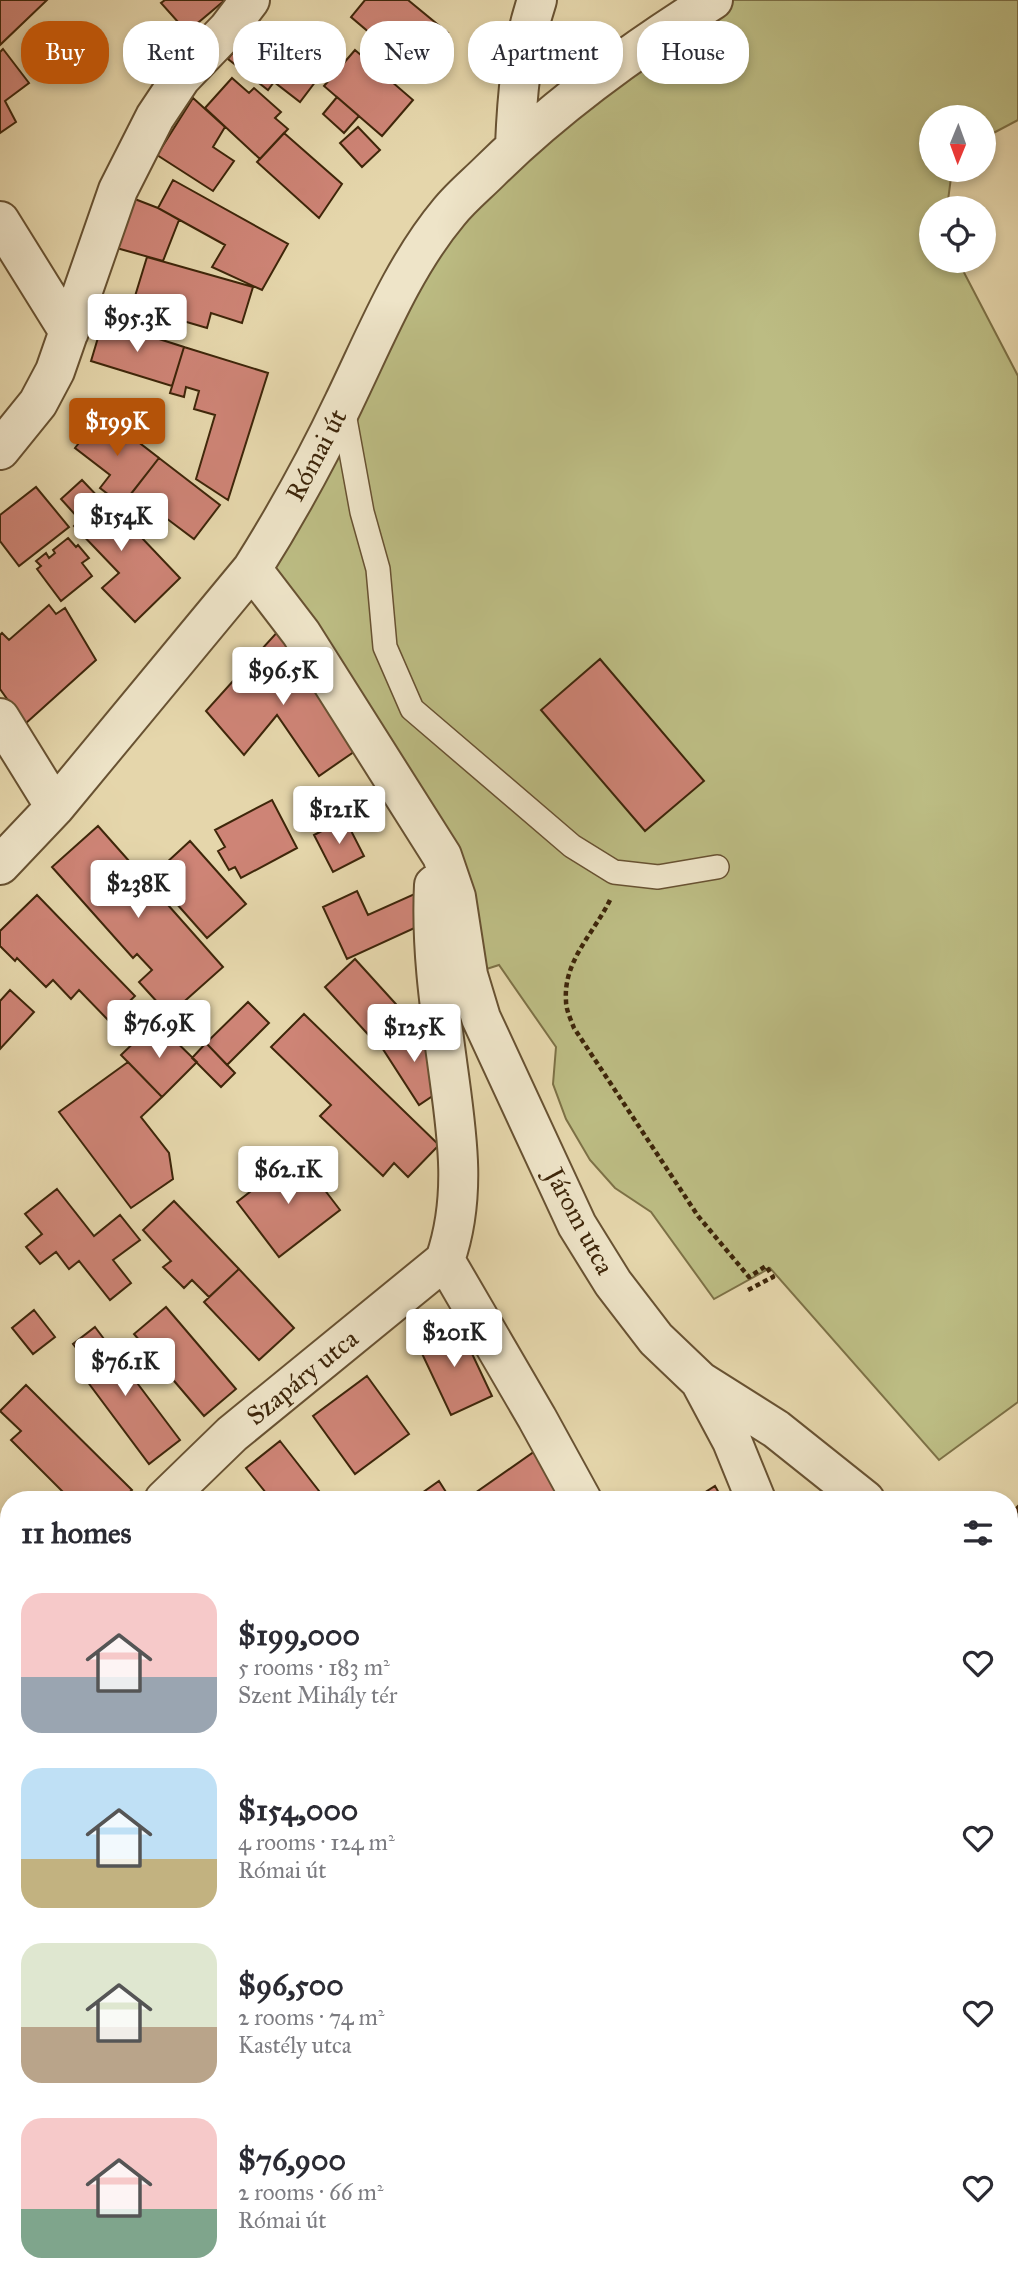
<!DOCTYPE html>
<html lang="en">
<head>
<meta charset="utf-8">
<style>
  :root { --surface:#fff; --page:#f2f2f3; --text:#2b2b33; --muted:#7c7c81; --accent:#b45309 }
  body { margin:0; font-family:"IM FELL Great Primer",serif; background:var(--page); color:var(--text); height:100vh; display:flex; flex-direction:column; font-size:26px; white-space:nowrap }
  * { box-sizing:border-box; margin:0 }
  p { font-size:23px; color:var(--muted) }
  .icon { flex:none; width:38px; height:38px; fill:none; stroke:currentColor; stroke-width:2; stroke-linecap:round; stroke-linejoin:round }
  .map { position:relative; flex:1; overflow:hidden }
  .details { position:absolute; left:0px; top:1491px; width:1018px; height:798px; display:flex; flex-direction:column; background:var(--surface); border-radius:28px 28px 0 0; box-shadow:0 4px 10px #0003 }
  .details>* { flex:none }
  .top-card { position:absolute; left:21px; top:21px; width:976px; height:63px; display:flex; gap:14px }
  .needle { width:46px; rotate:181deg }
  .tools { position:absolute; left:919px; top:105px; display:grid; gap:14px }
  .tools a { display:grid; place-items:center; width:77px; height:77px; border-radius:50%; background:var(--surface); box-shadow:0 4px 10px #0003; font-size:35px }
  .price { position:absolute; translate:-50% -60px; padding:0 16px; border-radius:7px; background:#fff; color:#222; font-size:23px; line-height:46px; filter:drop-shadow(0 2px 4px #0008) }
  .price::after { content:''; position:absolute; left:50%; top:42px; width:21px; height:16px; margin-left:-10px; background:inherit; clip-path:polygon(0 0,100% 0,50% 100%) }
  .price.current { background:var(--accent); color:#fff }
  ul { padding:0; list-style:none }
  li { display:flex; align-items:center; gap:21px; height:175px; padding:0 21px }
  li span { display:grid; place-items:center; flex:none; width:196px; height:140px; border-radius:21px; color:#555 }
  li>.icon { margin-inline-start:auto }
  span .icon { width:84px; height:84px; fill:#fffc; stroke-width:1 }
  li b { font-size:30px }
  h2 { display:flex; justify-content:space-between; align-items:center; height:84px; padding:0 21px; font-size:30px }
  .pill { padding:0 24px; border-radius:28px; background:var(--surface); box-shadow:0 4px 10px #0003; font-size:24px; line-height:63px }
  .pill.current { background:var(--accent); color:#fff }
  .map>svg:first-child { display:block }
  .green { fill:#bcbc83; stroke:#7d7146; stroke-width:2 }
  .building { fill:#ce8476; stroke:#3e260a; stroke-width:2 }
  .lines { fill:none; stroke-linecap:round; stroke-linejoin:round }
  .lane-casing { stroke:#685232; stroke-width:26 }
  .street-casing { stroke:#685232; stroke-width:42 }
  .secondary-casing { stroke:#3e260a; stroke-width:42 }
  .path { stroke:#3e260a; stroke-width:4.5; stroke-dasharray:5 3.5; stroke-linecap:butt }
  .lane { stroke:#eee4c8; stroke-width:23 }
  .street { stroke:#eee4c8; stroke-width:38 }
  .secondary { stroke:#eee4c8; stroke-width:38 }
  .labels { text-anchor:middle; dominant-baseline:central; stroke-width:6; stroke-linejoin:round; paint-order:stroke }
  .street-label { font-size:26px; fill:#3e260a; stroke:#eee4c8 }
</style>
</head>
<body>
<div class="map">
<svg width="1018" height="2289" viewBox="0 0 1018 2289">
  <rect width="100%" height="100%" fill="#e5d6ab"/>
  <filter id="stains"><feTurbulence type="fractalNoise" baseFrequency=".00286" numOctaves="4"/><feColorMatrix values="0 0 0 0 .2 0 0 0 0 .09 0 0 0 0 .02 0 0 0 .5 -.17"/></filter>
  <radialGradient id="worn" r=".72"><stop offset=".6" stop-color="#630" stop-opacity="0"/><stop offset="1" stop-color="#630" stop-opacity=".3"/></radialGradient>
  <path class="green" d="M713 0H1018V120L984 138V117H931V170H952L947 208H931V261H958L1018 376V1402L939 1460 770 1268 714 1299 651 1212 615 1188 590 1160 566 1119 553 1084 556 1047 499 965 468 975 456 897 252 569 449 212Z"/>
  <path class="building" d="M0 0H47L0 45Z
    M165 0H225L187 32 161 3Z
    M365 0H408L448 33 416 72 351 17Z
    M254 26 319 77 300 102 274 82 268 90 228 59Z
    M3 49 29 83 5 101 16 122 0 133V52Z
    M355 50 413 100 382 136 324 86Z
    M232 78 249 93 254 88 281 112 275 118 288 129 260 159 205 108Z
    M337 97 359 116 344 133 323 114Z
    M193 98 225 127 213 147 234 161 213 191 157 155Z
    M358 127 380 150 362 167 340 143Z
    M284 133 342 184 319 218 257 162Z
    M173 180 288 244 262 290 212 267 225 245 158 208Z
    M127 196 158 208 179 220 163 261 113 247Z
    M147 257 253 287 242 323 211 313 207 328 132 306Z
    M103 321 184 347 172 386 91 361Z
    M184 347 268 373 228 500 196 479 215 415 194 409 199 391 186 387 184 397 170 393Z
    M102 414 159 458 122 505 100 488 110 475 75 448Z
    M159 458 220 505 194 539 166 518 161 524 128 498Z
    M82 480 101 500 103 497 180 578 135 622 102 588 119 573 74 526 80 520 61 499Z
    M36 487 69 527 19 566 0 541V515Z
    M68 538 76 547 78 545 89 558 82 563 92 576 61 601 37 569 41 566 36 561 46 553 49 558 55 553 53 550Z
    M49 605 56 614 65 608 96 660 25 724 0 689V635L2 633 9 640Z
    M280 629 361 747 319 776 277 715 244 755 206 711Z
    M600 659 704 781 645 831 541 710Z
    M272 800 297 848 241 878 235 867 229 870 218 851 225 847 215 830Z
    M345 819 364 856 333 872 314 835Z
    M98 826 223 967 169 1015 139 982 152 970 137 954 133 958 52 867Z
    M190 841 246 904 207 938 152 876Z
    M357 891 368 915 419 892 432 920 347 959 323 907Z
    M37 895 135 996 109 1021 79 990 71 999 53 980 46 987 17 958 15 961 0 946V931Z
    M355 959 404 1013 374 1041 325 987Z
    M10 990 34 1012 0 1049V1001Z
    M248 1002 269 1023 227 1065 206 1043Z
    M304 1014 439 1145 408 1177 394 1163 383 1176 320 1116 331 1105 271 1047Z
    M409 1024 449 1085 419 1105 379 1043Z
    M161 1027 197 1062 162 1097 121 1055 148 1029 153 1034Z
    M206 1043 235 1073 221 1087 192 1058Z
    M128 1062 162 1097 141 1117 169 1153 173 1179 131 1208 59 1112Z
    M298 1155 340 1210 279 1257 237 1202Z
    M57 1189 94 1236 120 1215 140 1240 113 1260 131 1283 110 1300 79 1261 69 1269 56 1252 40 1264 26 1247 42 1234 25 1214Z
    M174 1201 239 1269 209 1297 192 1280 184 1288 163 1267 171 1261 143 1230Z
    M239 1269 294 1328 259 1360 204 1302Z
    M166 1307 236 1389 204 1416 134 1334Z
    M34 1310 55 1337 33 1354 12 1328Z
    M458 1324 492 1396 451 1415 417 1343Z
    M95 1327 180 1440 149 1464 81 1373 90 1366 73 1344Z
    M367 1376 409 1434 355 1474 313 1416Z
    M26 1385 132 1490 121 1500H71L11 1440 21 1431 0 1411Z
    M280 1441 326 1500H268L270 1498 246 1468Z
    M538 1449 572 1500H465Z
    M439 1481 451 1500H412Z
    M715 1486 723 1500H693Z
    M1018 1506V1607L1016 1609 1010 1602V1514Z
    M9 1534V1622L0 1631V1543Z
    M1018 1778V1815L1010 1819V1782Z
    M0 1816 9 1824V1854L0 1863Z
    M6 1909 9 1911V1983L0 1977V1918Z
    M1010 1989 1018 1997 1016 2085 1010 2074Z
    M9 2106V2204L0 2214V2116Z
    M34 2280H121L113 2289H37L31 2284Z
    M421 2280H489L478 2289H429Z
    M782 2280H803L808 2289H768Z
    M831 2280H895L881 2289H830L826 2283Z"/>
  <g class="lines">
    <defs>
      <path id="lane" d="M343 408 362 512 378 569 385 647 412 709 572 846 614 872 658 877 717 867"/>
      <path id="street" d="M515 146C517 96 521 48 537 0
        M0 221 69 332
        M0 450 38 403 55 371 118 190 155 117 181 78 228 29 250 0
        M252 569 301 633 442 856 456 897 468 975 481 1018 577 1225 613 1283 656 1339 700 1381 776 1429 865 1500
        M0 718 55 807
        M0 865 55 807 252 569C286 515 317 459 344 402 375 338 403 267 449 212 461 197 477 184 490 171 557 105 633 50 713 0
        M434 885C431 944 439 1003 447 1061 456 1128 468 1194 445 1260
        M445 1260 537 1418 582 1500
        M701 1383 732 1441 756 1500
        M164 1500 232 1434 445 1260
        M1010 1635 1018 1643
        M0 1673 9 1663
        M1010 1899 1018 1902
        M1010 1982 1018 1977
        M678 2289 679 2280"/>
      <path id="secondary" d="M0 2017 9 2022
        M317 2280 324 2289"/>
    </defs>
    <use href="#lane" class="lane-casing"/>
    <use href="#street" class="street-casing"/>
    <use href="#secondary" class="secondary-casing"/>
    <path class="path" d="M610 900C594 933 563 961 566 1001 566 1010 571 1020 574 1028L698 1216 749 1277 766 1266 773 1277 746 1291
      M0 2063 9 2073
      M200 2280 208 2289"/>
    <use href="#lane" class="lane"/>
    <use href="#street" class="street"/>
    <use href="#secondary" class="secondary"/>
  </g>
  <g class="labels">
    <g class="street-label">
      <text transform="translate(316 455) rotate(-62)">Római út</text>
      <text transform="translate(580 1221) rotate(62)">Járom utca</text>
      <text transform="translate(302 1377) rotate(-39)">Szapáry utca</text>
    </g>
  </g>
  <rect width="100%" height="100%" filter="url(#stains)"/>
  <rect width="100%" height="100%" fill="url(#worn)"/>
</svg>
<div class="tools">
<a><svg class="needle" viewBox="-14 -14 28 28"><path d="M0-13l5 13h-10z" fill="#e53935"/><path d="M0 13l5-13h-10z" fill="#7c7c81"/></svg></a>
<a><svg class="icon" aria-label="locate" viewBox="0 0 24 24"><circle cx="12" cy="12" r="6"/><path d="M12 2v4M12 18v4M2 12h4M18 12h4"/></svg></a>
</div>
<b class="price" style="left:137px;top:354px">$95.3K</b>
<b class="price current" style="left:117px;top:458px">$199K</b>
<b class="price" style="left:121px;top:553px">$154K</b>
<b class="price" style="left:283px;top:707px">$96.5K</b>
<b class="price" style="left:339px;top:846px">$121K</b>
<b class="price" style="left:138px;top:920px">$238K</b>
<b class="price" style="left:159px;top:1060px">$76.9K</b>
<b class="price" style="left:414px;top:1064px">$125K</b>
<b class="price" style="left:288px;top:1206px">$62.1K</b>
<b class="price" style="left:454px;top:1369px">$201K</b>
<b class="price" style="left:125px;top:1398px">$76.1K</b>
<div class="top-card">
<a class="pill current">Buy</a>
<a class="pill">Rent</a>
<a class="pill">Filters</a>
<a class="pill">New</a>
<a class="pill">Apartment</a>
<a class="pill">House</a>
</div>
<section class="details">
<h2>11 homes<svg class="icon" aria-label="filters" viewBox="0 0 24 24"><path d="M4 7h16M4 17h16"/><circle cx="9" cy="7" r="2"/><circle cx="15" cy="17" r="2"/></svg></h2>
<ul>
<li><span style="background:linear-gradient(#f6c9c9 60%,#9aa5b1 0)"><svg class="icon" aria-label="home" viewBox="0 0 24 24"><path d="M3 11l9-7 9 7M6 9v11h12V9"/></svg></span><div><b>$199,000</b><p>5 rooms · 183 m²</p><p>Szent Mihály tér</p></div><svg class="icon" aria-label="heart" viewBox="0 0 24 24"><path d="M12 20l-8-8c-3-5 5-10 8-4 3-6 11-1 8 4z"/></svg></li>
<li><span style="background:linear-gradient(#bfe0f5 65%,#c2b280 0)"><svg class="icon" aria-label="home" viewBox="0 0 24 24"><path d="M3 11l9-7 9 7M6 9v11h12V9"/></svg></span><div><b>$154,000</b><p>4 rooms · 124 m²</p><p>Római út</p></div><svg class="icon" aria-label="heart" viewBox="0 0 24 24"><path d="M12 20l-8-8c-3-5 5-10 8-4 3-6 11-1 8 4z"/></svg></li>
<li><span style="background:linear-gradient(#dfe7d0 60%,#b9a48a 0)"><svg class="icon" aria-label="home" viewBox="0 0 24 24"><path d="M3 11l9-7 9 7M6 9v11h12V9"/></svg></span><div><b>$96,500</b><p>2 rooms · 74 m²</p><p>Kastély utca</p></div><svg class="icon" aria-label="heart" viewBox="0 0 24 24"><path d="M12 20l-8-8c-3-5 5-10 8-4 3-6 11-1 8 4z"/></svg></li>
<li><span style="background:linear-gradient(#f6c9c9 65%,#7fa58c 0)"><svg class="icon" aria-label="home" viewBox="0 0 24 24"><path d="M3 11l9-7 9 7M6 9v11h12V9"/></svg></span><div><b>$76,900</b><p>2 rooms · 66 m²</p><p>Római út</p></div><svg class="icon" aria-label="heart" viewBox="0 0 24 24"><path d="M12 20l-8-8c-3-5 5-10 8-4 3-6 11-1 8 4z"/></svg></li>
</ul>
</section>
</div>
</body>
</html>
